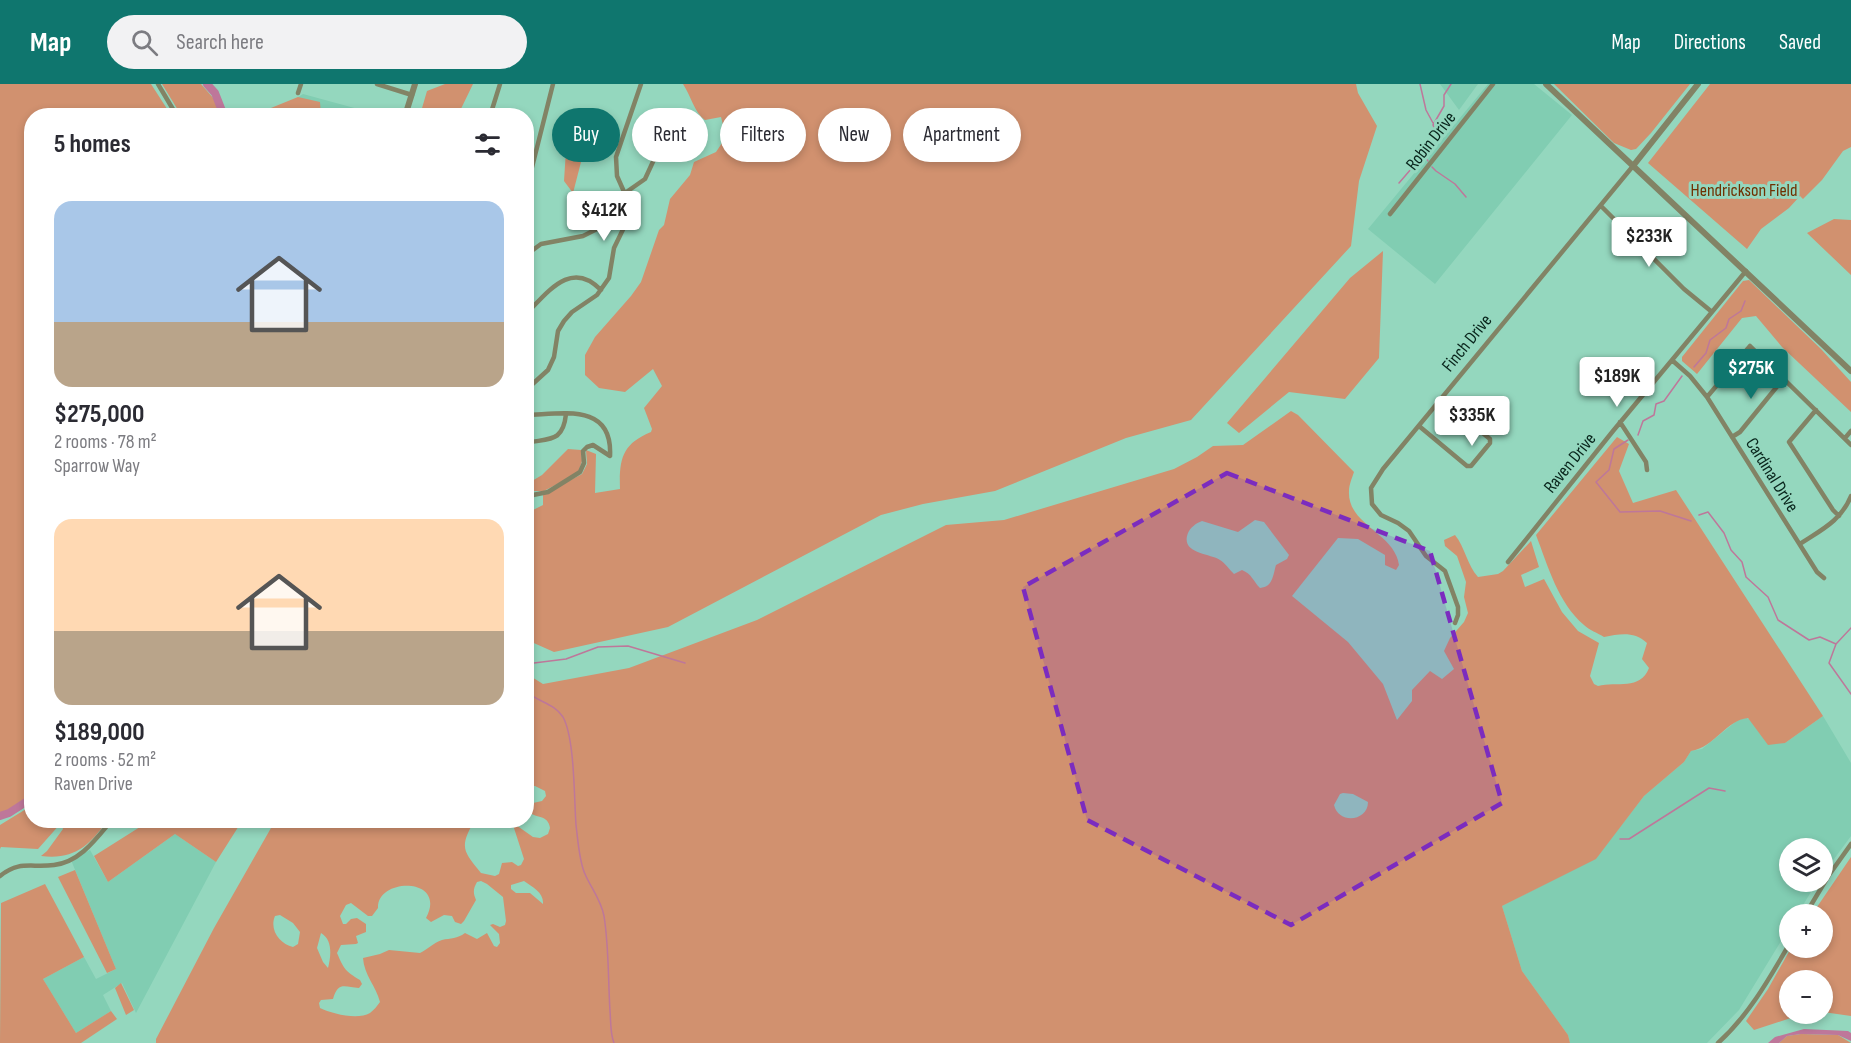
<!DOCTYPE html>
<html lang="en">
<head>
<meta charset="utf-8">
<style>
  :root { --surface:#fff; --page:#f2f2f3; --text:#2b2b33; --muted:#7c7c81; --accent:#0f766e }
  body { margin:0; font-family:"Sofia Sans Condensed",sans-serif; background:var(--page); color:var(--text); height:100vh; display:flex; flex-direction:column; font-size:22px; white-space:nowrap }
  * { box-sizing:border-box; margin:0 }
  p { font-size:20px; color:var(--muted) }
  .icon { flex:none; width:33px; height:33px; fill:none; stroke:currentColor; stroke-width:2; stroke-linecap:round; stroke-linejoin:round }
  .map { position:relative; flex:1; overflow:hidden }
  .side { position:absolute; left:24px; top:24px; width:510px; height:720px; display:flex; flex-direction:column; background:var(--surface); border-radius:24px; box-shadow:0 3px 9px #0003 }
  .side>* { flex:none }
  .hud { position:absolute; left:552px; top:24px; width:570px; height:54px; display:flex; gap:12px }
  .fabs { position:absolute; left:1779px; top:754px; display:grid; gap:12px }
  .fabs a { display:grid; place-items:center; width:54px; height:54px; border-radius:50%; background:var(--surface); box-shadow:0 3px 9px #0003; font-size:30px }
  .price { position:absolute; translate:-50% -51px; padding:0 14px; border-radius:6px; background:#fff; color:#222; font-size:20px; line-height:39px; filter:drop-shadow(0 2px 3px #0008) }
  .price::after { content:''; position:absolute; left:50%; top:36px; width:18px; height:14px; margin-left:-9px; background:inherit; clip-path:polygon(0 0,100% 0,50% 100%) }
  .price.active { background:var(--accent); color:#fff }
  ul { padding:0; list-style:none }
  li { display:grid; align-content:center; gap:12px; height:318px; padding:0 30px }
  li span { display:grid; place-items:center; height:186px; border-radius:18px; color:#555 }
  li>.icon { margin-inline-start:auto }
  span .icon { width:108px; height:108px; fill:#fffc; stroke-width:1 }
  li b { font-size:26px }
  h2 { display:flex; justify-content:space-between; align-items:center; height:72px; padding:0 30px; font-size:26px }
  .tag { padding:0 21px; border-radius:27px; background:var(--surface); box-shadow:0 3px 9px #0003; font-size:21px; line-height:54px }
  .tag.active { background:var(--accent); color:#fff }
  header { display:flex; align-items:center; gap:36px; box-sizing:border-box; height:84px; padding:0 30px; background:var(--accent); color:#fff }
  header strong { font-size:28px }
  nav { display:flex; gap:33px; margin-inline-start:auto; font-size:21px }
  .search { width:420px; height:54px; background:var(--page); display:flex; align-items:center; gap:15px; box-sizing:border-box; padding:0 21px; border-radius:33px; color:var(--muted); font-size:22px }
  .map>svg:first-child { display:block }
  .built { fill:#81cdb2 }
  .green { fill:#d1916f; fill-rule:evenodd }
  .water { fill:#be779a }
  .lines { fill:none; stroke-linecap:round; stroke-linejoin:round }
  .stream { stroke:#be779a; stroke-width:1.5 }
  .river { stroke:#be779a; stroke-width:8 }
  .minor { stroke:#828365; stroke-width:4.5 }
  .tertiary { stroke:#828365; stroke-width:6 }
  .marked { fill:#7b2cbf; fill-opacity:0.2; stroke:#7b2cbf; stroke-width:4.5; stroke-dasharray:12 8; stroke-linejoin:round }
  .labels { text-anchor:middle; dominant-baseline:central; stroke-width:6; stroke-linejoin:round; paint-order:stroke }
  .street-label { font-size:18px; fill:#08241b; stroke:#94d7be }
  .park-label { font-size:18px; fill:#6f3001; stroke:#94d7be }
</style>
</head>
<body>
<header>
<strong>Map</strong>
<div class="search"><svg class="icon" aria-label="search" viewBox="0 0 24 24"><circle cx="10" cy="10" r="6"/><path d="M15 15l6 6"/></svg>Search here</div>
<nav><a>Map</a><a>Directions</a><a>Saved</a></nav>
</header>
<div class="map">
<svg width="1851" height="959" viewBox="0 0 1851 959">
  <rect width="100%" height="100%" fill="#94d7be"/>
  <path class="built" d="M1440 0H1478L1459 26Z
    M1488 0H1534L1572 31 1435 200 1368 145Z
    M303 10 380 31 268 32Z
    M1823 632 1851 679V752L1823 790 1822 765H1790V798H1817L1797 831H1790L1789 844 1739 926 1707 959H1570L1568 951 1522 887 1502 822 1596 774 1644 712 1684 678 1691 667 1702 665 1739 635 1747 634 1785 659Z
    M175 750 216 778 136 929 122 899 103 911 111 927 76 949 43 895 84 873 96 895 116 885 71 776 90 766 108 798Z"/>
  <path class="green" d="M0 0H151L171 31 32 32V719L17 728 0 734Z
    M162 0H201L214 15 222 31H181Z
    M445 0H473L458 31H420L427 7Z
    M683 0H1356L1358 9 1377 42 1359 97 1351 162 1191 336 1126 354 995 407 923 420 881 431 668 543 554 568 527 556 526 423 531 427 543 421V411L582 390 587 380 586 366 596 370 595 409 620 405C619 375 622 360 651 348L652 345 644 324 662 302 653 285 625 308 599 304 585 291V271L595 253 631 212 641 198 659 146 664 141 670 115 690 91 694 78 716 68 726 53 721 33 705 36C694 28 691 12 683 0Z
    M1554 0H1690L1651 49 1636 65 1631 66 1614 59Z
    M1710 0H1851V63L1843 67 1822 96 1803 115 1800 112 1789 124 1761 145 1747 165 1648 79Z
    M298 13 320 18 321 31H261L266 26Z
    M572 46 588 51 573 109 564 97 566 66Z
    M1834 135 1851 136V191L1807 149Z
    M1383 167 1379 274 1345 315 1289 308 1239 349 1227 339 1350 194Z
    M1749 196 1821 265 1851 298V328L1782 263 1756 232 1742 234 1697 290 1682 277V273L1743 197Z
    M1291 327 1298 331 1354 388C1352 394 1349 401 1349 407 1347 441 1395 449 1399 481L1396 486 1385 481V471L1358 455 1338 454 1292 512 1348 558 1383 600 1397 636 1412 617V606L1430 587 1442 595 1454 585 1444 567 1450 554 1464 538 1468 529 1464 513 1466 498 1457 472 1445 462 1444 456 1455 451C1465 463 1467 481 1478 493L1498 490 1503 487 1531 457 1539 483 1521 491 1525 503 1544 495 1562 528 1578 547 1599 559 1590 592 1594 600 1598 602C1617 597 1640 607 1649 584L1642 575 1647 559C1634 547 1620 550 1604 553 1598 549 1589 546 1584 541 1558 519 1548 482 1536 451L1617 353 1629 360 1619 387 1633 419 1676 406 1823 632 1785 659 1768 661 1748 634C1726 636 1715 663 1691 667L1684 678 1644 712 1596 775 1502 822 1522 887 1568 951 1570 959H156V955L214 844 275 737H474C460 763 462 766 481 789L495 792 499 790 502 779 512 778 518 782 521 781 524 775 513 741H516L533 753 540 754 548 750 550 744C548 730 536 735 527 727V716L533 719 542 717 546 712 545 707 535 702H527V590L543 600 629 584 757 536 946 441 1004 436 1174 385 1197 373 1213 362 1243 361ZM1255 436 1264 438 1289 471 1287 475 1276 481C1273 491 1273 503 1260 504 1253 497 1252 490 1242 486L1234 490C1229 485 1225 479 1220 476 1209 469 1180 470 1188 449 1190 444 1196 439 1202 437L1238 448ZM1343 709 1353 710 1368 718C1368 737 1339 741 1334 721L1340 710ZM481 797 487 800 503 813 506 837 505 841 500 843 493 840 490 841 499 850 500 859 497 863 494 862 487 849 477 855 465 849C457 855 451 854 442 856 433 859 428 865 420 869L389 866 380 870 363 874C364 891 376 902 380 918 377 922 374 926 370 929 358 936 332 930 320 924L319 919 321 916 333 915C338 897 345 903 359 904L362 900 360 896C345 887 344 885 337 869L341 861 356 860 358 859 356 852 366 848V840L357 834 351 835 346 840H343L340 832 346 821 351 819 368 832H372L378 824C377 793 448 793 426 834L431 838 444 831 452 832 455 838 461 840 464 837 476 816C473 809 473 805 477 798ZM524 797C533 803 544 809 543 820L530 809H516L511 805V801ZM280 831 293 839 300 848 298 860 293 863C280 860 269 846 275 832ZM321 849C333 856 331 872 328 884L323 878 317 864Z
    M568 365 581 366 582 377 578 389 544 407H533L527 413V400L542 391Z
    M31 722 32 736 107 737C89 762 74 776 41 772L47 767 63 745 61 739 38 765 1 763 0 765V741Z
    M151 736H242V737L216 778 175 750 108 798 94 772Z
    M1851 773V932L1823 928 1822 897H1790V930H1803L1754 946 1746 937 1768 905 1791 864H1822V831H1809L1814 824 1817 823Z
    M75 786 116 885 107 889 58 793Z
    M45 800 84 873 43 895 76 949 111 927 117 935 81 959H0L1 819Z
    M121 899 134 926 126 931 115 904Z
    M1801 950 1838 951 1851 959H1779L1787 952Z"/>
  <path class="water" d="M1804 945 1848 947 1851 949V957L1838 951 1801 950 1787 952 1779 959H1768L1775 953Z"/>
  <g class="lines">
    <path class="stream" d="M1420 0 1426 26 1433 39
      M1424 70 1428 77
      M1432 83 1436 87 1455 100 1466 113
      M1399 99 1436 56 1437 51 1433 41 1444 22V11L1451 0
      M1694 283 1706 269 1710 256 1726 244 1729 235 1741 227 1745 217
      M1638 351 1643 337 1654 331 1656 320 1664 317 1682 292
      M1628 356 1614 365 1609 386 1596 398 1620 428 1660 427 1691 437
      M1699 431 1708 428 1724 449 1731 466 1742 478 1746 493 1768 513 1778 536 1809 556 1820 553 1836 560
      M1851 544 1836 560 1829 579 1851 610
      M526 580 566 575 598 563 628 562 685 579
      M526 607C537 618 554 619 563 633 575 655 574 715 576 741 578 756 579 777 585 790 591 804 601 816 604 832 609 863 608 895 610 927 611 938 610 949 614 959
      M1620 755H1629L1709 704 1725 707"/>
    <path class="river" d="M207 0 215 9 224 32
      M0 732 9 729 32 714"/>
    <path class="minor" d="M158 0 177 32
      M377 0 412 11
      M298 9 301 0
      M490 32 500 0
      M526 107 553 0
      M1601 122 1684 205 1712 228
      M1390 130 1493 0
      M526 171 541 160 583 152 597 145 605 136 615 116 645 95 657 69 664 60 694 42
      M526 230C548 208 571 175 601 206
      M1673 277 1690 292 1707 313 1817 488 1824 494
      M526 306 548 286 554 273 558 247 564 237 572 228 597 211 609 194 614 164 630 131 629 119 617 92 616 73 641 0
      M1707 313 1750 262 1851 361
      M1816 326 1789 358 1833 426 1839 432
      M526 331C562 330 613 318 610 372
      M1620 338 1646 378 1647 386
      M1419 342 1467 382H1471L1490 359V355L1441 315
      M1732 353 1740 348 1784 294
      M1845 354 1851 347
      M526 359C549 354 563 359 566 330
      M529 418 533 411 548 408 580 388 584 379 583 367 587 363 593 361 610 372
      M1800 460C1821 446 1841 437 1851 412
      M1508 478 1613 347 1746 187
      M1455 539 1458 531V523L1445 487 1426 472 1409 447 1398 439 1381 431 1372 420 1371 404 1383 385 1633 82
      M0 792C20 776 31 784 54 781 80 778 96 755 112 736
      M1805 831 1829 791 1851 760
      M1718 959C1749 931 1769 895 1790 859"/>
    <path class="tertiary" d="M1546 0 1851 287
      M405 32 415 0
      M1633 82 1698 0"/>
  </g>
  <path class="marked" d="M1227 389 1430 467 1502 719 1291 841 1087 736 1023 503Z"/>
  <g class="labels">
    <g class="street-label">
      <text transform="translate(1431 57) rotate(-52)">Robin Drive</text>
      <text transform="translate(1467 259) rotate(-51)">Finch Drive</text>
      <text transform="translate(1570 379) rotate(-51)">Raven Drive</text>
      <text transform="translate(1772 391) rotate(58)">Cardinal Drive</text>
    </g>
    <g class="park-label">
      <text x="1744" y="106">Hendrickson Field</text>
    </g>
  </g>
</svg>
<div class="fabs">
<a><svg class="icon" aria-label="layers" viewBox="0 0 24 24"><path d="M12 4l9 5-9 5-9-5zM3 14l9 5 9-5"/></svg></a>
<a>+</a>
<a>−</a>
</div>
<b class="price" style="left:604px;top:158px">$412K</b>
<b class="price" style="left:1649px;top:184px">$233K</b>
<b class="price active" style="left:1751px;top:316px">$275K</b>
<b class="price" style="left:1617px;top:324px">$189K</b>
<b class="price" style="left:1472px;top:363px">$335K</b>
<div class="hud">
<a class="tag active">Buy</a>
<a class="tag">Rent</a>
<a class="tag">Filters</a>
<a class="tag">New</a>
<a class="tag">Apartment</a>
</div>
<section class="side">
<h2>5 homes<svg class="icon" aria-label="filters" viewBox="0 0 24 24"><path d="M4 7h16M4 17h16"/><circle cx="9" cy="7" r="2"/><circle cx="15" cy="17" r="2"/></svg></h2>
<ul>
<li><span style="background:linear-gradient(#a9c7e8 65%,#b9a48a 0)"><svg class="icon" aria-label="home" viewBox="0 0 24 24"><path d="M3 11l9-7 9 7M6 9v11h12V9"/></svg></span><div><b>$275,000</b><p>2 rooms · 78 m²</p><p>Sparrow Way</p></div></li>
<li><span style="background:linear-gradient(#ffd9b3 60%,#b9a48a 0)"><svg class="icon" aria-label="home" viewBox="0 0 24 24"><path d="M3 11l9-7 9 7M6 9v11h12V9"/></svg></span><div><b>$189,000</b><p>2 rooms · 52 m²</p><p>Raven Drive</p></div></li>
</ul>
</section>
</div>
</body>
</html>
